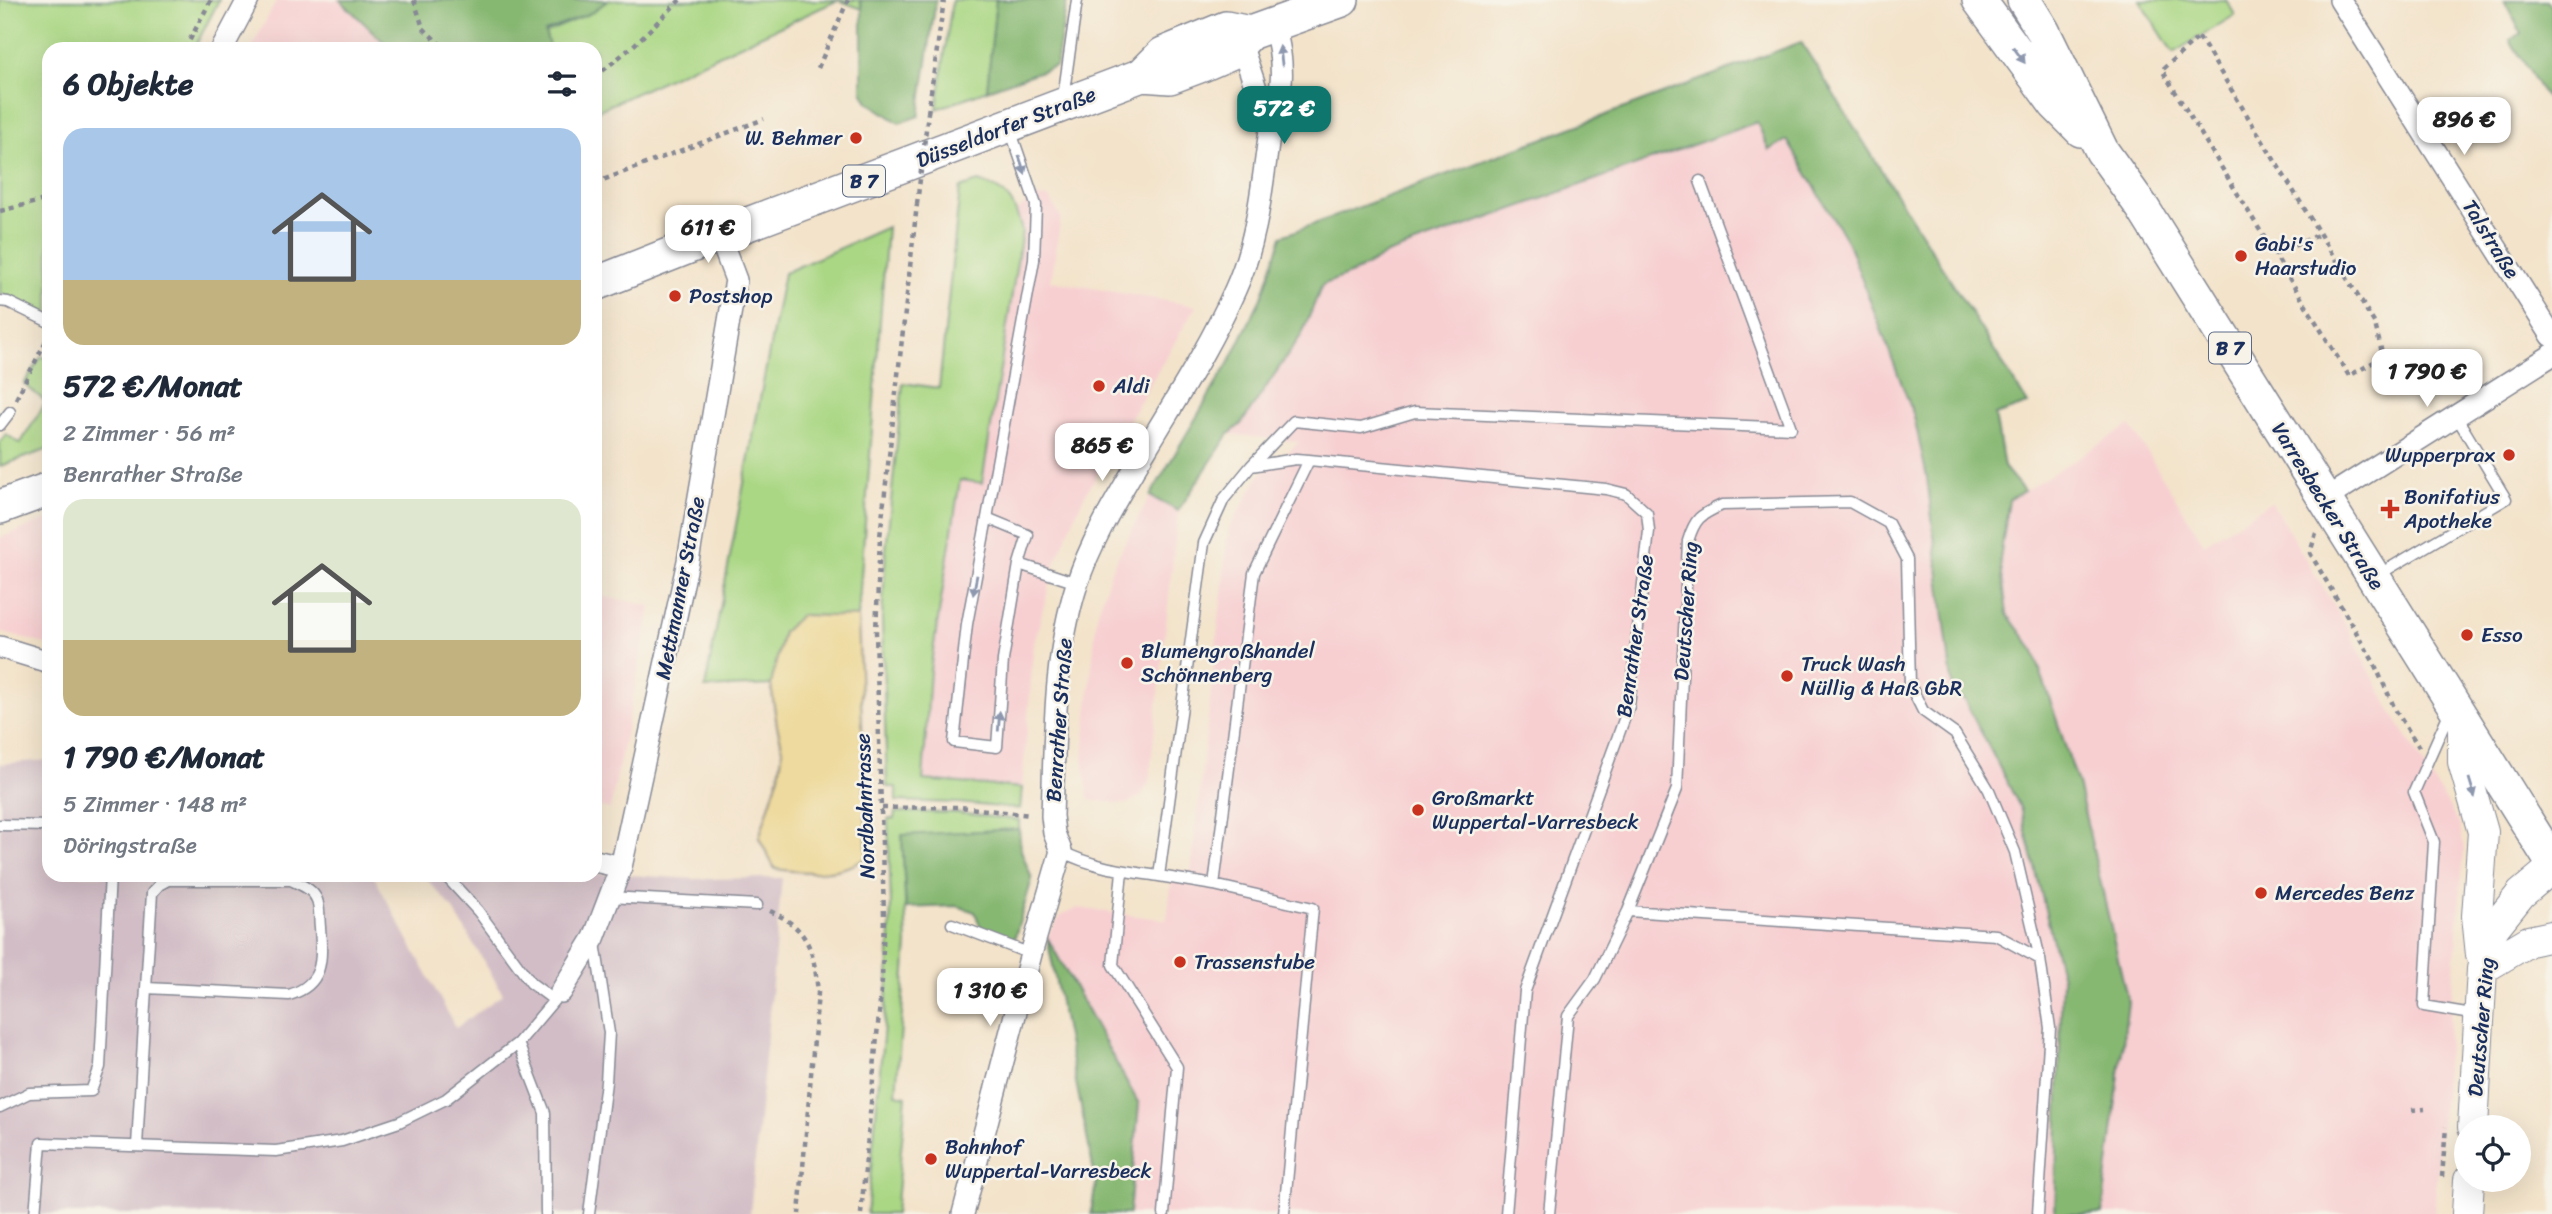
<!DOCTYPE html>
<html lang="de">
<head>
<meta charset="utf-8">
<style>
  :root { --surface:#fff; --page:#f2f2f3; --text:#1f2937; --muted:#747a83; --accent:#0f766e }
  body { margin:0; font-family:Sriracha,sans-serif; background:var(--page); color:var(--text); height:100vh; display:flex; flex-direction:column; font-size:26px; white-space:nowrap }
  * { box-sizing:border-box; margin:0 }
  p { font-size:23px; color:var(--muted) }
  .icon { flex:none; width:38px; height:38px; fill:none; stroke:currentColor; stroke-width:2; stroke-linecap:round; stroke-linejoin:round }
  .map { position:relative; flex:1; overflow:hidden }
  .sheet { position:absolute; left:42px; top:42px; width:560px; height:840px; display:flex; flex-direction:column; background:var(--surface); border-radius:21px; box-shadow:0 7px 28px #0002 }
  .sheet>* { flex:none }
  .fabs { position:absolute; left:2454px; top:1115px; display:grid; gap:14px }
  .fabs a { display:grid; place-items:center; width:77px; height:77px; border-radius:50%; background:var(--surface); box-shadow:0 7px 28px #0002; font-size:35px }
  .price { position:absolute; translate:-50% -60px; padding:0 16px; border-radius:14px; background:#fff; color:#222; font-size:23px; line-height:46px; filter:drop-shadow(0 2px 4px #0008) }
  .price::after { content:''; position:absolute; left:50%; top:42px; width:21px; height:16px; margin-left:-10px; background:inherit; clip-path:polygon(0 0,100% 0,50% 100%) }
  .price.active { background:var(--accent); color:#fff }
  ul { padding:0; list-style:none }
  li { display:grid; align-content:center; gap:14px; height:371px; padding:0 21px }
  li span { display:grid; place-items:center; height:217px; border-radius:21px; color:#555 }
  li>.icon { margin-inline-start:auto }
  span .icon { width:126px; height:126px; fill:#fffc; stroke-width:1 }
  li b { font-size:30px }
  h2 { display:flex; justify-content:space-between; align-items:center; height:84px; padding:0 21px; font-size:30px }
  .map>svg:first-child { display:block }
  .built { fill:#f7cfd1 }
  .industrial { fill:#d2bdc6 }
  .green { fill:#aad784; stroke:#628371; stroke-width:2 }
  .forest { fill:#87b872; stroke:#517468; stroke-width:2 }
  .sand { fill:#eeda9e; stroke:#84847e; stroke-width:2 }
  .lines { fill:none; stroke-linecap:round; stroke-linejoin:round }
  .lane-casing { stroke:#878994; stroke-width:13 }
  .street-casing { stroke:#878994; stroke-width:24 }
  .secondary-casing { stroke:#878994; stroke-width:32 }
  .primary-casing { stroke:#878994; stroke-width:36 }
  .path { stroke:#878994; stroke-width:4.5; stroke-dasharray:5 5; stroke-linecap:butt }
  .lane { stroke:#fff; stroke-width:10 }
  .street { stroke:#fff; stroke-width:21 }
  .secondary { stroke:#fff; stroke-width:30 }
  .primary { stroke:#fff; stroke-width:33 }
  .path-bridge { stroke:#878994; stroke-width:4.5; stroke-dasharray:5 5; stroke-linecap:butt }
  .oneway { fill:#8d97ae }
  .poi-dot { fill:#c8321e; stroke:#f7f3e8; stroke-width:2.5 }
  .labels { text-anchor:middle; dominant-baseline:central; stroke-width:5; stroke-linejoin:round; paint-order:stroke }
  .shield { fill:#f7f3e8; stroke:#5d6a87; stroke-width:2 }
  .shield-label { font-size:19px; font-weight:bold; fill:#1b2f5e }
  .street-label { font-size:21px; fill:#1b2f5e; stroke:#f7f3e8 }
  .poi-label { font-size:21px; fill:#1b2f5e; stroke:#f7f3e8; text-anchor:start }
</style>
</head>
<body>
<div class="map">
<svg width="2552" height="1214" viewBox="0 0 2552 1214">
  <rect width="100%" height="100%" fill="#f7f3e8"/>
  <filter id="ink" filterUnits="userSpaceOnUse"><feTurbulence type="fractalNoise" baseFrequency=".0143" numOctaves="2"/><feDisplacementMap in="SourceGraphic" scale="14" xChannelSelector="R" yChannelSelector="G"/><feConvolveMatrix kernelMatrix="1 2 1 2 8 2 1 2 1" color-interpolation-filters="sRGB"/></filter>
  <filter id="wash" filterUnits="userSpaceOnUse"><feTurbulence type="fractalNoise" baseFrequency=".00686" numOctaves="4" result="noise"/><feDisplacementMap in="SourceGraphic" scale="28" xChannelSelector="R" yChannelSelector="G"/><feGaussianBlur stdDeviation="1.57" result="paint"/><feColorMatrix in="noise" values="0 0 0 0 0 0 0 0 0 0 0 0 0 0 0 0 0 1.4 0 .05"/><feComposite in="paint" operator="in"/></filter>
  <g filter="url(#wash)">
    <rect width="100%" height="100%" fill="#f3e3ca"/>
    <path class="built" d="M277 0H340L391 49H251Z
      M1757 122 1787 140 1848 243 1914 416 1927 478 2010 500 2130 425 2204 544 2271 502 2345 624 2391 711 2459 823 2464 849 2434 1214H1129L1139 1104 1047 937 1062 914 1078 908 1167 920 1173 870 1191 872 1229 529 1260 475 1299 442 1229 434 1241 423 1302 334 1322 285 1357 271 1387 254Z
      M1036 197 1049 198 1061 217 1051 281 1196 306 1082 500 1055 563 1034 644 1022 788 922 780 930 670 960 480 982 482 1022 231 1017 210Z
      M1150 496 1178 511 1149 782 1141 796 1126 804 1089 800 1083 758 1097 615 1112 568Z
      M49 519V645L0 632V538Z
      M595 595 651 606 610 809 595 806Z"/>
    <path class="industrial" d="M49 760V875H373L456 1028 503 994 453 909 423 875H595V873L694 879 782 878 750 1214H0V764Z"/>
    <path class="green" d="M0 0H219L194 49H49V316L0 293Z
      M608 0H860L862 9 838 0 595 112V49H550L545 33 593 12Z
      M952 0H996L987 90 937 109Z
      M2140 0H2226L2235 15 2173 53Z
      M978 182C1008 189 1015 203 1022 231L982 483 960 480 930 670 923 780 1022 788 1020 809 958 803 896 801V787H887L882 619 886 550 903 383 939 388 960 188Z
      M887 227 858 617 801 615 783 632 771 685 705 688 784 273Z
      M41 357 49 358V449L0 466V442L6 434 20 444 46 402 24 384Z
      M895 812 957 813 1019 820V829L902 836 907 944 896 1094 906 1096 895 1214H867L888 981 891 904 888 819H894Z"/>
    <path class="forest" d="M340 0H608L593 12 545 32 550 49H391Z
      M860 0H936L919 116 899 123 868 102 862 91V9Z
      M996 0H1067L1056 66 987 90Z
      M2504 0H2547L2552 7V107L2510 40 2521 33Z
      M1801 42 2028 404 1995 415 2004 467 2024 491 2009 500 2000 559 2007 614 2033 649 2078 784 2128 1002 2102 1214H2055L2062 978 2020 807 1965 701 1953 691 1927 478 1914 416 1848 243 1787 140 1769 150 1757 122 1387 254 1357 271 1322 285 1302 334 1241 424 1229 434 1178 511 1150 496 1232 357 1263 294 1282 236Z
      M1019 829 1021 850 1032 879 1014 940 982 932 975 912 957 906 906 908 902 835Z
      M1047 937 1139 1104 1129 1214H1091L1096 1182Z"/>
    <path class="sand" d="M801 615 858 617 867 857C842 876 804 873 775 869L759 838 779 775 783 749 777 726 771 685 783 632Z"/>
  </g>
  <g filter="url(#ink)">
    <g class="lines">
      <defs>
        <path id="lane" d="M1063 98 1077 0
          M1010 129 1036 205 1034 260 987 518 1028 535 1019 564 1077 583
          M0 301 8 302 49 322
          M0 425 10 412
          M1251 466 1294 421 1361 428 1415 412 1791 428 1700 181
          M987 518 967 624 954 742 997 747 1003 660 1019 564
          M2378 575 2506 499 2456 416
          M2450 711 2414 792 2434 842 2424 1006 2478 1015
          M0 825 49 826
          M1061 851C1091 867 1125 871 1159 876L1204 543 1224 499 1251 466 1296 459 1309 460 1606 489 1626 494 1647 513 1649 531 1629 706 1525 991 1506 1214
          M1122 871 1113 965 1177 1067 1164 1214
          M445 875 478 911 531 983 554 1000
          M1159 876 1214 885 1313 908 1284 1214
          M1214 885 1254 573 1309 460
          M609 897 757 905
          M1628 911 1996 935 2040 959 2050 1028 2038 1214
          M952 924 1031 954
          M518 1043 545 1113 546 1214
          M0 1107 29 1093 91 1091 100 1067 110 875
          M137 1146 146 988 289 995C325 984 322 958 320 927 319 919 320 907 317 900 313 889 301 885 291 880H168L159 885 152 893 146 988
          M35 1214 41 1143 276 1151 342 1141 399 1122 446 1099 518 1043 561 992
          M589 1214 606 1082 609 1033 595 943
          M1549 1214 1568 1016 1595 979 1628 911 1677 789 1688 541C1695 518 1700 515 1722 505L1850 502 1888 523 1907 559 1910 685 1923 711 1955 734 1989 790 2015 852 2040 959"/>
        <path id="street" d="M2340 0 2552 336
          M1241 44 1270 130C1284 92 1285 64 1274 25
          M222 49 248 0
          M2325 499 2552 355
          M0 647 49 662
          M595 861 621 867
          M561 992 594 938 621 867 688 561 736 280 719 235
          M963 1214 1031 954 1061 851 1054 833 1052 816C1055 738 1053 659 1077 584 1090 544 1112 507 1133 471 1168 411 1207 353 1235 290 1258 240 1262 184 1270 130"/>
        <path id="secondary" d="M2463 721V762L2483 832 2477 916 2481 955
          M2482 969 2529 941 2552 936
          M2473 1127 2482 969 2493 929 2521 894 2552 868
          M2467 1214 2469 1180"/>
        <path id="primary" d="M1979 0 2055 104 2081 130
          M2024 0 2043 31 2102 151 2142 207 2552 862
          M1142 75 1170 77 1202 65 1232 52 1250 33 1342 0
          M595 284 719 235 1142 75 1163 54 1226 28 1250 33
          M0 507 49 489"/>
      </defs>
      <use href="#lane" class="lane-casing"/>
      <use href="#street" class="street-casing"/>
      <use href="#secondary" class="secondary-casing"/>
      <use href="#primary" class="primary-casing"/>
      <path class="path" d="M414 0 423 28 445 49
        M2199 37 2375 324 2383 357 2349 376 2162 70Z
        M185 49 211 0
        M818 68 848 0
        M595 77 633 46 680 0
        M928 113 944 0
        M595 183 764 119
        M0 211 49 199
        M2276 254 2320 234
        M16 399 49 335
        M2316 533 2310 553 2373 661 2396 711 2419 747
        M882 808 960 807 1031 815
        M770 911C810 929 814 952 818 993L799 1214
        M2412 1110 2425 1109
        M2442 1177 2446 1127
        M861 1214 882 980 884 916 876 632 880 537 917 204"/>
      <use href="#lane" class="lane"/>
      <use href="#street" class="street"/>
      <use href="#secondary" class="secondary"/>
      <use href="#primary" class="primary"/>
      <path class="path-bridge" d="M917 204 928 113"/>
    </g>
    <defs><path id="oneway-solid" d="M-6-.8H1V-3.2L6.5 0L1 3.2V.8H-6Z" transform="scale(1.75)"/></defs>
    <g class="oneway">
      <use href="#oneway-solid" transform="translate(2019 55) rotate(54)"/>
      <use href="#oneway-solid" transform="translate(1281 56) rotate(-97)"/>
      <use href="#oneway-solid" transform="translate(1022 165) rotate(72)"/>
      <use href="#oneway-solid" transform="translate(975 585) rotate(101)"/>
      <use href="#oneway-solid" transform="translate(999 721) rotate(-86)"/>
      <use href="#oneway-solid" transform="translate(2472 788) rotate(73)"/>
    </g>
  </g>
  <g class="poi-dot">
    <circle cx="856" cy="138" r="7"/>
    <circle cx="2241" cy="256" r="7"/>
    <circle cx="675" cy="296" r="7"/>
    <circle cx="1099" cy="386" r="7"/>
    <circle cx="2509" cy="455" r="7"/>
    <path d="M2386.5 498.5h7v7h7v7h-7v7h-7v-7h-7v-7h7z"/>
    <circle cx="2467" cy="635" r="7"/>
    <circle cx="1127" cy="663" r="7"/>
    <circle cx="1787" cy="676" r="7"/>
    <circle cx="1418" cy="810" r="7"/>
    <circle cx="2261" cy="893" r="7"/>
    <circle cx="1180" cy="962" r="7"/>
    <circle cx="931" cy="1159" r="7"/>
  </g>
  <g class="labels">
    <g class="shield">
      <rect x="843" y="165.5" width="42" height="31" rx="5"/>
      <rect x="2209" y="332.5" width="42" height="31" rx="5"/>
    </g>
    <g class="shield-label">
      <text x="864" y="181">B 7</text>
      <text x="2230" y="348">B 7</text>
    </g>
    <g class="street-label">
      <text transform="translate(1006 127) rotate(-21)">Düsseldorfer Straße</text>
      <text transform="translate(2491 239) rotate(58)">Talstraße</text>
      <text transform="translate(2328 506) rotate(58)">Varresbecker Straße</text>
      <text transform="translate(680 588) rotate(-79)">Mettmanner Straße</text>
      <text transform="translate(1686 611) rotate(-86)">Deutscher Ring</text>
      <text transform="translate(1635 636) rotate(-82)">Benrather Straße</text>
      <text transform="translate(1059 720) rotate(-86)">Benrather Straße</text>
      <text transform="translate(865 806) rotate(-92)">Nordbahntrasse</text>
      <text transform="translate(2481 1027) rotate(-85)">Deutscher Ring</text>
    </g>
    <g class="poi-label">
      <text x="842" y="138" text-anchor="end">W. Behmer</text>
      <text x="2255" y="244">Gabi's<tspan x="2255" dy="24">Haarstudio</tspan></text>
      <text x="689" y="296">Postshop</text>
      <text x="1113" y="386">Aldi</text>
      <text x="2495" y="455" text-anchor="end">Wupperprax</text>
      <text x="2404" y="497">Bonifatius<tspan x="2404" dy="24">Apotheke</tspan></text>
      <text x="2481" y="635">Esso</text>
      <text x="1141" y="651">Blumengroßhandel<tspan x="1141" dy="24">Schönnenberg</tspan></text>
      <text x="1801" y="664">Truck Wash<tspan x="1801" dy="24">Nüllig &amp; Haß GbR</tspan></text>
      <text x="1432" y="798">Großmarkt<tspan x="1432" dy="24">Wuppertal-Varresbeck</tspan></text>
      <text x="2275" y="893">Mercedes Benz</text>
      <text x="1194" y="962">Trassenstube</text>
      <text x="945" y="1147">Bahnhof<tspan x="945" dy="24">Wuppertal-Varresbeck</tspan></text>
    </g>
  </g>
</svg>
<div class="fabs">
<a><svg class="icon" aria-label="locate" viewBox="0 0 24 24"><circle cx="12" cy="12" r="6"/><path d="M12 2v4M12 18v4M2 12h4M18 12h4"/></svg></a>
</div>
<b class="price active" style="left:1284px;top:146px">572 €</b>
<b class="price" style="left:2464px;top:157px">896 €</b>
<b class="price" style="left:708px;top:265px">611 €</b>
<b class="price" style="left:2427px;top:409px">1 790 €</b>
<b class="price" style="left:1102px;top:483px">865 €</b>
<b class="price" style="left:990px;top:1028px">1 310 €</b>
<section class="sheet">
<h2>6 Objekte<svg class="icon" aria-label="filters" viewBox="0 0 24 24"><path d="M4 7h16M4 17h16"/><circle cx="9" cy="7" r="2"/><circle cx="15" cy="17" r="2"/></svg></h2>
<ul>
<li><span style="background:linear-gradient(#a9c7e8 70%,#c2b280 0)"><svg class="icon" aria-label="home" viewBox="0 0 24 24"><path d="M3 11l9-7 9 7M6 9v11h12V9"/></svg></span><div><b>572 €/Monat</b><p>2 Zimmer · 56 m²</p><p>Benrather Straße</p></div></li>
<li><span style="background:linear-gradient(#dfe7d0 65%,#c2b280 0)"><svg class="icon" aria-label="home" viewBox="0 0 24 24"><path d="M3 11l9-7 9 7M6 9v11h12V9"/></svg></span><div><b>1 790 €/Monat</b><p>5 Zimmer · 148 m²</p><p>Döringstraße</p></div></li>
</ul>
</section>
</div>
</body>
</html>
